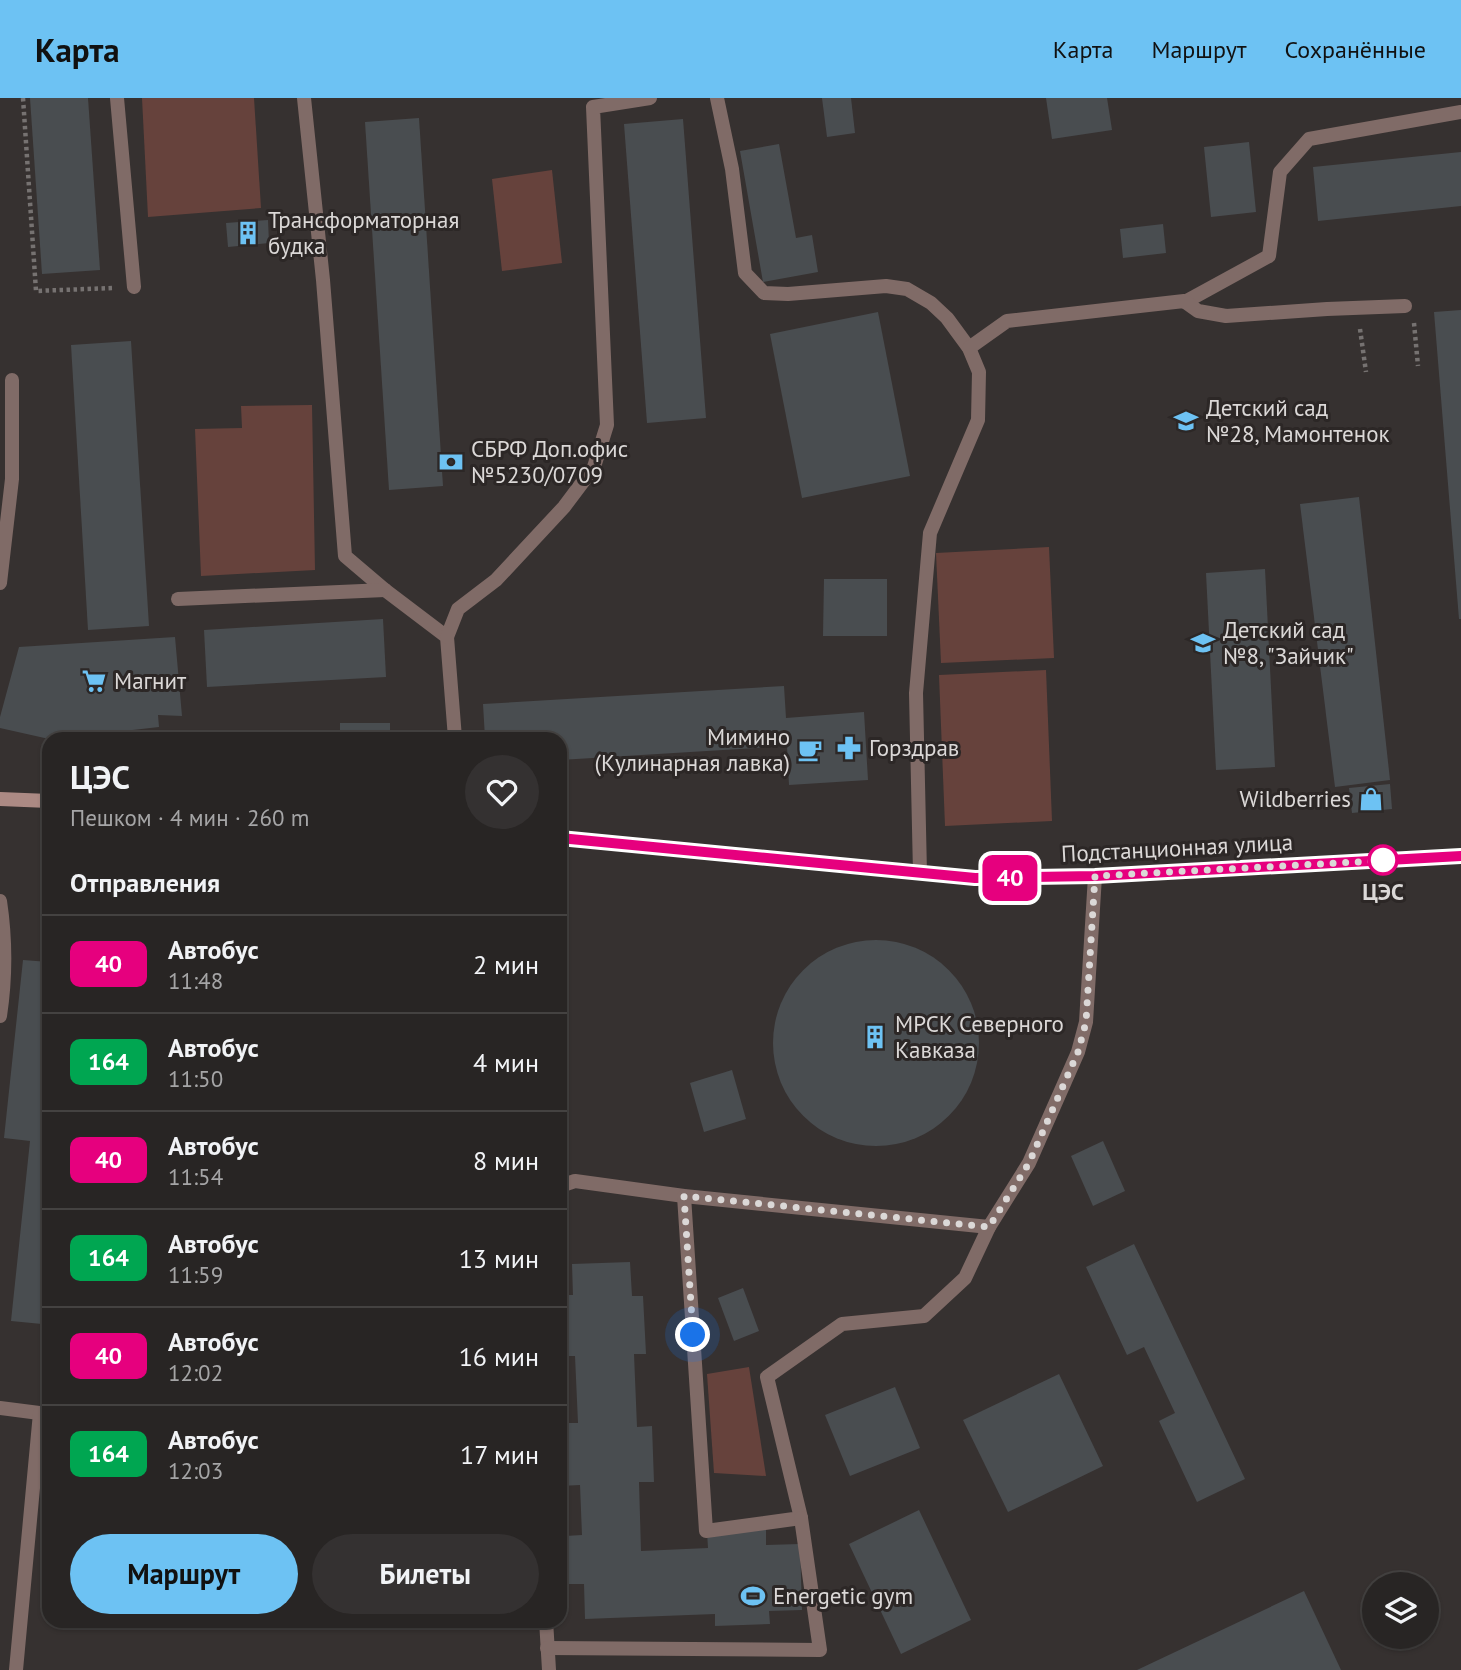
<!DOCTYPE html>
<html lang="ru">
<head>
<meta charset="utf-8">
<style>
	:root { --surface:#282524; --page:#343131; --text:#f1f3f6; --muted:#a5a5a6; --line:#444241; --accent:#6dc2f3 }
	body { margin:0; font-family:"PT Sans",sans-serif; background:var(--page); color:var(--text); height:100vh; display:flex; flex-direction:column; font-size:26px; white-space:nowrap }
	* { box-sizing:border-box; margin:0 }
	p { font-size:23px; color:var(--muted) }
	.icon { flex:none; width:38px; height:38px; fill:none; stroke:currentColor; stroke-width:2; stroke-linecap:round; stroke-linejoin:round }
	.map { position:relative; flex:1; overflow:hidden }
	.panel { position:absolute; left:42px; top:634px; width:525px; height:896px; display:flex; flex-direction:column; background:var(--surface); border-radius:21px; box-shadow:0 2px 5px #0004,0 0 0 2px var(--line) }
	.panel>* { flex:none }
	.badge { padding:0 14px; border-radius:10px; font-size:24px; line-height:46px }
	.fabs { position:absolute; left:1362px; top:1474px; display:grid; gap:14px }
	.fabs a { display:grid; place-items:center; width:77px; height:77px; border-radius:50%; background:var(--surface); box-shadow:0 2px 5px #0004,0 0 0 2px var(--line); font-size:35px }
	.you { position:absolute; width:35px; height:35px; margin:-18px; border:5px solid #fff; border-radius:50%; background:#1a73e8; box-shadow:0 0 0 10px #1a73e833 }
	.map>.badge { position:absolute; translate:-50% -50%; box-shadow:0 0 0 4px #fff }
	h2 { padding:0 28px; font-size:26px; line-height:63px }
	.round { display:grid; place-items:center; flex:none; width:74px; height:74px; border-radius:37px; background:var(--page) }
	.summary { display:flex; align-items:center; justify-content:space-between; height:119px; padding:0 28px }
	h1 { font-size:33px; font-weight:700; line-height:52px }
	.action { display:flex; gap:14px; margin-top:auto; padding:14px 28px }
	.action a { flex:1; height:80px; border-radius:42px; background:var(--accent); color:#111; font-size:28px; font-weight:700; line-height:80px; text-align:center }
	.action a+a { background:var(--page); color:var(--text) }
	ul { padding:0; list-style:none }
	li { display:flex; align-items:center; gap:21px; height:98px; padding:0 28px; border-top:2px solid var(--line) }
	li div { flex:1 }
	li b { display:block; font-size:26px }
	li em { font-style:normal }
	li .badge { min-width:77px; font-weight:700; text-align:center }
	header { display:flex; align-items:center; gap:42px; box-sizing:border-box; height:98px; padding:0 35px; background:var(--accent); color:#111 }
	header strong { font-size:33px }
	nav { display:flex; gap:38px; margin-inline-start:auto; font-size:24px }
	.map>svg:first-child { display:block }
</style>
</head>
<body>
<header>
<strong>Карта</strong>
<nav><a>Карта</a><a>Маршрут</a><a>Сохранённые</a></nav>
</header>
<div class="map">
<svg width="1461" height="1572" viewBox="0 0 1461 1572">
	<rect width="100%" height="100%" fill="#363130"/>
	<g fill="#66423c">
		<path d="M 142,0 L 254,0 L 261,110 L 148,119 Z"/>
		<path d="M 552,72 L 562,165 L 502,173 L 492,81 Z"/>
		<path d="M 312,307 L 315,472 L 201,478 L 195,331 L 242,330 L 241,308 Z"/>
		<path d="M 1049,449 L 1054,560 L 941,565 L 936,455 Z"/>
		<path d="M 1046,572 L 1052,723 L 945,728 L 939,577 Z"/>
		<path d="M 749,1269 L 766,1378 L 714,1375 L 707,1276 Z"/>
	</g>
	<g fill="#494d50">
		<path d="M 30,0 L 88,0 L 100,172 L 42,176 Z"/>
		<path d="M 822,0 L 851,0 L 855,35 L 827,39 Z"/>
		<path d="M 1046,0 L 1107,0 L 1112,32 L 1052,41 Z"/>
		<path d="M 419,20 L 443,388 L 389,392 L 365,24 Z"/>
		<path d="M 683,21 L 706,320 L 647,325 L 624,26 Z"/>
		<path d="M 1249,44 L 1256,114 L 1211,119 L 1204,49 Z"/>
		<path d="M 779,46 L 796,140 L 812,137 L 818,174 L 763,184 L 740,53 Z"/>
		<path d="M 1461,54 L 1461,108 L 1318,123 L 1313,69 Z"/>
		<path d="M 268,122 L 269,145 L 228,149 L 226,125 Z"/>
		<path d="M 1163,126 L 1166,155 L 1123,160 L 1120,131 Z"/>
		<path d="M 1461,212 L 1461,521 L 1459,521 L 1434,214 Z"/>
		<path d="M 878,214 L 910,378 L 802,400 L 770,236 Z"/>
		<path d="M 131,243 L 149,528 L 88,532 L 71,247 Z"/>
		<path d="M 1359,399 L 1390,682 L 1335,689 L 1300,406 Z"/>
		<path d="M 1265,471 L 1275,669 L 1216,672 L 1206,475 Z"/>
		<path d="M 824,481 L 887,481 L 887,538 L 823,538 Z"/>
		<path d="M 383,521 L 386,579 L 207,589 L 204,532 Z"/>
		<path d="M 175,539 L 182,618 L 158,617 L 159,629 L 62,640 L 49,641 L 0,630 L 0,619 L 19,549 Z"/>
		<path d="M 784,588 L 786,620 L 864,614 L 868,682 L 789,687 L 787,648 L 560,662 L 560,640 L 485,640 L 483,606 Z"/>
		<rect x="340" y="625" width="50" height="15"/>
		<path d="M 1390,686 L 1392,711 L 1352,715 L 1349,690 Z"/>
		<circle cx="876" cy="945" r="103"/>
		<path d="M 560,858 L 565,858 L 562,890 L 560,890 Z"/>
		<path d="M 23,862 L 49,864 L 49,1222 L 42,1221 L 42,1226 L 11,1223 L 30,1043 L 4,1040 Z"/>
		<path d="M 732,972 L 746,1021 L 704,1034 L 690,985 Z"/>
		<path d="M 1103,1043 L 1125,1093 L 1093,1108 L 1071,1058 Z"/>
		<path d="M 1134,1146 L 1245,1381 L 1197,1404 L 1159,1323 L 1175,1315 L 1144,1249 L 1127,1257 L 1086,1169 Z"/>
		<path d="M 630,1164 L 632,1198 L 643,1198 L 646,1256 L 634,1256 L 637,1329 L 652,1328 L 654,1384 L 639,1384 L 641,1453 L 708,1450 L 707,1434 L 766,1431 L 766,1447 L 800,1446 L 802,1512 L 769,1513 L 770,1526 L 715,1528 L 715,1516 L 585,1521 L 584,1486 L 567,1486 L 565,1438 L 582,1437 L 580,1387 L 560,1388 L 560,1325 L 578,1325 L 575,1258 L 560,1258 L 560,1197 L 573,1197 L 572,1166 Z"/>
		<path d="M 743,1190 L 759,1233 L 734,1243 L 718,1200 Z"/>
		<path d="M 1059,1276 L 1103,1368 L 1008,1414 L 963,1322 Z"/>
		<path d="M 895,1289 L 920,1350 L 850,1378 L 825,1317 Z"/>
		<path d="M 919,1412 L 971,1522 L 901,1556 L 849,1446 Z"/>
		<path d="M 1304,1493 L 1341,1572 L 1137,1572 Z"/>
	</g>
	<g fill="none" stroke-linecap="round" stroke-linejoin="round">
		<g stroke="#767271" stroke-width="4.5" stroke-dasharray="3.5 3.5" stroke-linecap="butt">
			<path d="M 23,0 L 36,193 L 112,190"/>
			<path d="M 1414,225 L 1418,268"/>
			<path d="M 1360,231 L 1366,274"/>
		</g>
		<g stroke="#806b67" stroke-width="14">
			<path d="M 117,0 L 134,189"/>
			<path d="M 304,0 L 323,182 L 345,458 L 385,492 L 447,539 L 455,640"/>
			<path d="M 717,0 L 732,71 L 745,175 L 764,195 L 788,196 L 886,188 L 907,191 L 931,205 L 947,220 L 969,250 L 979,274 L 978,322 L 930,435 L 916,595 L 920,775"/>
			<path d="M 1185,204 L 1269,158 L 1280,74 L 1309,41 L 1461,14"/>
			<path d="M 969,250 L 1007,223 L 1184,203 L 1198,213 L 1226,218 L 1327,211 L 1405,208"/>
			<path d="M 0,485 L 12,381 L 12,282"/>
			<path d="M 178,501 L 385,492"/>
			<path d="M 447,539 L 458,511 L 496,482 L 564,409 L 594,369 L 607,327 L 593,9 L 650,0"/>
			<path d="M 0,803 C 6,843 6,878 0,918"/>
			<path d="M 560,1088 L 575,1083 L 684,1098 L 989,1129 L 1029,1065 L 1078,954 L 1086,924 L 1095,778"/>
			<path d="M 684,1098 L 706,1433 L 801,1420 L 767,1279 L 842,1226 L 924,1218 L 965,1180 L 989,1129"/>
			<path d="M 0,1310 L 47,1316"/>
			<path d="M 546,1522 L 549,1572"/>
			<path d="M 547,1550 L 820,1552 L 801,1420"/>
			<path d="M 16,1572 L 40,1315"/>
		</g>
		<g stroke="#ac8a84" stroke-width="14">
			<path d="M 0,701 L 49,703"/>
			<path d="M 560,740 L 975,780 L 1095,778 L 1461,758"/>
		</g>
	</g>
	<g fill="none" stroke-linecap="round" stroke-linejoin="round">
		<g stroke="#fff" stroke-width="16">
			<path id="line" d="M 560,740 L 975,780 L 1095,778 L 1461,758"/>
		</g>
		<use href="#line" stroke="#e6007e" stroke-width="10"/>
		<path stroke="#dbd8d7" stroke-width="7" stroke-dasharray="0 12.6" d="M 693,1237 L 684,1098 L 989,1129 L 1029,1065 L 1078,954 L 1086,924 L 1095,778 L 1394,762 L 1383,762"/>
	</g>
	<defs>
		<g id="building-bare" transform="scale(1.89)"><path d="M-4-6H4V6H1V3H-1V6H-4ZM-2.5-4.3h1.7v1.8h-1.7ZM.8-4.3h1.7v1.8H.8ZM-2.5-1h1.7V.8h-1.7ZM.8-1h1.7V.8H.8Z" fill="#6dc2f3" stroke="#2c2726" stroke-width="2.5" paint-order="stroke"/></g>
		<g id="school-bare" transform="scale(1.89)"><path d="M0-5L7-2L0 1L-7-2ZM-4 1L0 2.5L4 1V4Q0 6-4 4Z" fill="#6dc2f3" stroke="#2c2726" stroke-width="2.5" paint-order="stroke"/></g>
		<g id="bank-bare" transform="scale(1.89)"><path d="M-6-4H6V4H-6ZM0-2.3a2.3 2.3 0 1 0 0 4.6a2.3 2.3 0 1 0 0-4.6Z" fill="#6dc2f3" stroke="#2c2726" stroke-width="2.5" paint-order="stroke"/></g>
		<g id="supermarket-bare" transform="scale(1.89)"><path d="M-6-5.5h2.5l.6 2H6L4.5 2H-2.5L-4.4-4H-6ZM-1.5 3.2a1.3 1.3 0 1 0 .1 0ZM3 3.2a1.3 1.3 0 1 0 .1 0Z" fill="#6dc2f3" stroke="#2c2726" stroke-width="2.5" paint-order="stroke"/></g>
		<g id="pharmacy-bare" transform="scale(1.89)"><path d="M-2-6h4v4h4v4h-4v4h-4v-4h-4v-4h4Z" fill="#6dc2f3" stroke="#2c2726" stroke-width="2.5" paint-order="stroke"/></g>
		<g id="cafe-bare" transform="scale(1.89)"><path d="M-5.5-4.5H6V0H3Q3 3.5 0 3.5H-2.5Q-5.5 3.5-5.5 0ZM3-3.2v2h1.7v-2ZM-6 4.5H4V6H-6Z" fill="#6dc2f3" stroke="#2c2726" stroke-width="2.5" paint-order="stroke"/></g>
		<g id="shop-bare" transform="scale(1.89)"><path d="M-5-2.5h2.3a2.7 3.5 0 0 1 5.4 0H5L5.5 6h-11ZM-1.5-2.5h3a1.5 2.3 0 0 0-3 0Z" fill="#6dc2f3" stroke="#2c2726" stroke-width="2.5" paint-order="stroke"/></g>
		<g id="stadium-bare" transform="scale(1.89)"><path d="M0-5a6.5 5 0 1 0 0 10a6.5 5 0 1 0 0-10ZM-3.5-1.8h7v3.6h-7Z" fill="#6dc2f3" stroke="#2c2726" stroke-width="2.5" paint-order="stroke"/></g>
	</defs>
	<g fill-rule="evenodd">
		<use href="#building-bare" x="248" y="135"/>
		<use href="#school-bare" x="1186" y="323"/>
		<use href="#bank-bare" x="451" y="364"/>
		<use href="#school-bare" x="1203" y="545"/>
		<use href="#supermarket-bare" x="94" y="583"/>
		<use href="#pharmacy-bare" x="849" y="650"/>
		<use href="#cafe-bare" x="810" y="652"/>
		<use href="#shop-bare" x="1371" y="701"/>
		<use href="#building-bare" x="875" y="939"/>
		<use href="#stadium-bare" x="753" y="1498"/>
	</g>
	<circle fill="#fff" stroke="#e6007e" stroke-width="3.5" cx="1383" cy="762" r="14"/>
	<g text-anchor="middle" stroke-width="6" stroke-linejoin="round" paint-order="stroke">
		<g font-size="23" fill="#dbd8d7" stroke="#2c2726" text-anchor="start">
			<text x="268" y="130">Трансформаторная<tspan x="268" dy="26">будка</tspan></text>
			<text x="1206" y="318">Детский сад<tspan x="1206" dy="26">№28, Мамонтенок</tspan></text>
			<text x="471" y="359">СБРФ Доп.офис<tspan x="471" dy="26">№5230/0709</tspan></text>
			<text x="1223" y="540">Детский сад<tspan x="1223" dy="26">№8, "Зайчик"</tspan></text>
			<text x="114" y="591">Магнит</text>
			<text x="790" y="647" text-anchor="end">Мимино<tspan x="790" dy="26">(Кулинарная лавка)</tspan></text>
			<text x="869" y="658">Горздрав</text>
			<text x="1351" y="709" text-anchor="end">Wildberries</text>
			<text x="895" y="934">МРСК Северного<tspan x="895" dy="26">Кавказа</tspan></text>
			<text x="773" y="1506">Energetic gym</text>
		</g>
		<g font-size="23" fill="#dbd8d7" stroke="#2c2726">
			<text transform="translate(1177 750) rotate(-3)" y="8">Подстанционная улица</text>
		</g>
		<g font-size="23" font-weight="bold" fill="#dbd8d7" stroke="#2c2726">
			<text x="1383" y="802">ЦЭС</text>
		</g>
	</g>
</svg>
<div class="fabs">
<a><svg class="icon" aria-label="layers" viewBox="0 0 24 24"><path d="M12 4l9 5-9 5-9-5zM3 14l9 5 9-5"/></svg></a>
</div>
<div class="you" style="left:693px;top:1237px"></div>
<b class="badge" style="left:1010px;top:780px;background:#e6007e;color:#fff">40</b>
<section class="panel">
<div class="summary"><div><h1>ЦЭС</h1><p>Пешком · 4 мин · 260 m</p></div><a class="round"><svg class="icon" aria-label="heart" viewBox="0 0 24 24"><path d="M12 20l-8-8c-3-5 5-10 8-4 3-6 11-1 8 4z"/></svg></a></div>
<h2>Отправления</h2>
<ul>
<li><span class="badge" style="background:#e6007e;color:#fff">40</span><div><b>Автобус</b><p>11:48</p></div><em>2 мин</em></li>
<li><span class="badge" style="background:#00a651;color:#fff">164</span><div><b>Автобус</b><p>11:50</p></div><em>4 мин</em></li>
<li><span class="badge" style="background:#e6007e;color:#fff">40</span><div><b>Автобус</b><p>11:54</p></div><em>8 мин</em></li>
<li><span class="badge" style="background:#00a651;color:#fff">164</span><div><b>Автобус</b><p>11:59</p></div><em>13 мин</em></li>
<li><span class="badge" style="background:#e6007e;color:#fff">40</span><div><b>Автобус</b><p>12:02</p></div><em>16 мин</em></li>
<li><span class="badge" style="background:#00a651;color:#fff">164</span><div><b>Автобус</b><p>12:03</p></div><em>17 мин</em></li>
</ul>
<div class="action"><a>Маршрут</a><a>Билеты</a></div>
</section>
</div>
</body>
</html>
